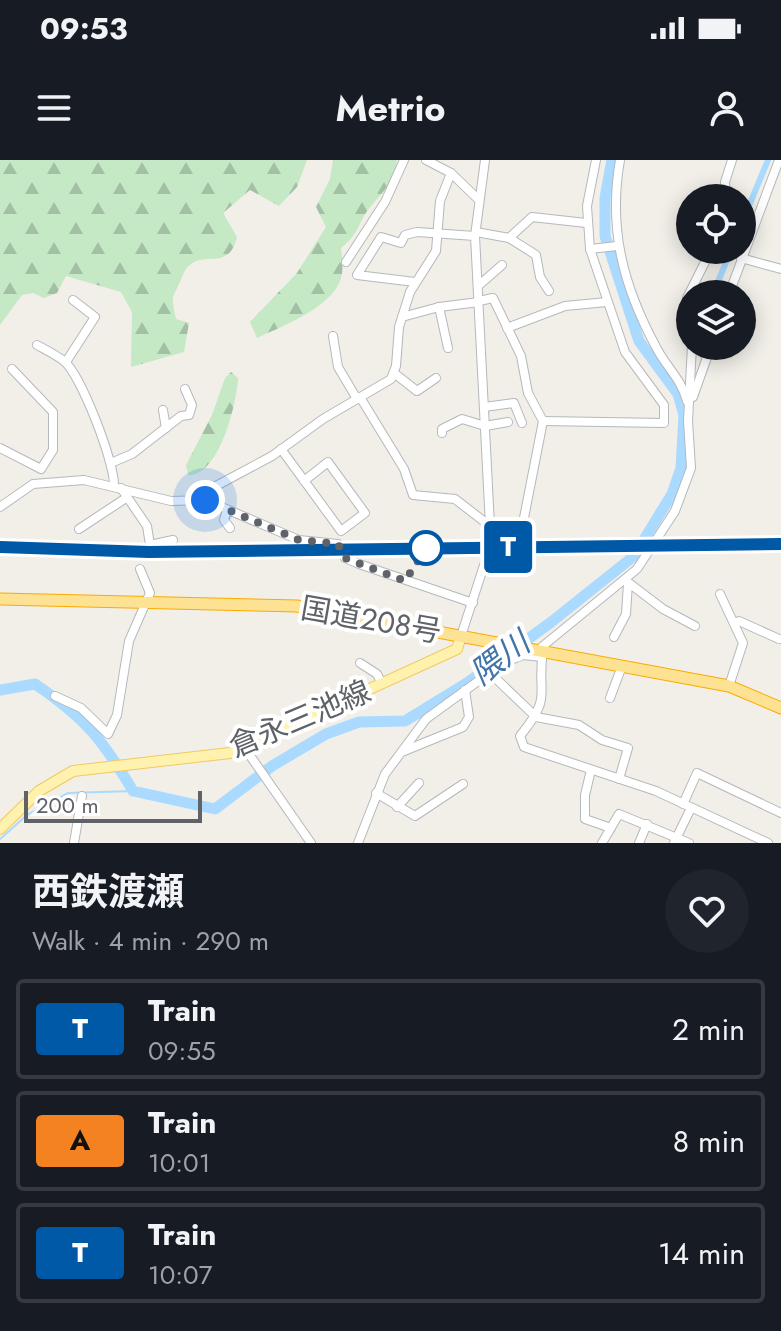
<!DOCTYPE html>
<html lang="en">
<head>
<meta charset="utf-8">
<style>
	:root { --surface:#171b24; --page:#20242c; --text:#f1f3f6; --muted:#9ea1a6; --line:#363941 }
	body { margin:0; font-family:Jost,"Noto Sans JP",sans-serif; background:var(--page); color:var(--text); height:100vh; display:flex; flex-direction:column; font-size:30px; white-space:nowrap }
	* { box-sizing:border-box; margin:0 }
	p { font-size:26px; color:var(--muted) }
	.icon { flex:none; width:44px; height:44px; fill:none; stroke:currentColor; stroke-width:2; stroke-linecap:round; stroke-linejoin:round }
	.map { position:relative; height:683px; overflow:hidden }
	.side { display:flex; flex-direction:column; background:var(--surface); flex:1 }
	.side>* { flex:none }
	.badge { padding:0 16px; border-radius:6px; font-size:28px; line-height:52px }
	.tools { position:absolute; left:676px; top:24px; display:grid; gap:16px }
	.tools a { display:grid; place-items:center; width:80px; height:80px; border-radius:50%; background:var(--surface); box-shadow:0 4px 20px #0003; font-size:40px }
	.scale { position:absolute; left:24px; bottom:20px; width:178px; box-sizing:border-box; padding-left:8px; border:4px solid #5f6368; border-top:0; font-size:22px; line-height:28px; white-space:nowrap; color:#5f6368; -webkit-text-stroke:6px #fff; paint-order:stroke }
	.you { position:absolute; width:40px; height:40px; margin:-20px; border:6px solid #fff; border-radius:50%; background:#1a73e8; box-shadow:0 0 0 12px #1a73e833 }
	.map>.badge { position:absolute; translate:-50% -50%; box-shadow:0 0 0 4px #fff }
	.round { display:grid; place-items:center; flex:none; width:84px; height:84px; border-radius:42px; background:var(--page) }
	.summary { display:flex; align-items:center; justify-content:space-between; height:136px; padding:0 32px }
	h1 { font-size:38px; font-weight:700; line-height:60px }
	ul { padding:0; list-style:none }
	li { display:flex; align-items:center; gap:24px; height:100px; margin:0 16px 12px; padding:0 16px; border:4px solid var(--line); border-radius:8px }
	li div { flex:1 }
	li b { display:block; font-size:30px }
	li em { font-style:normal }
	li .badge { min-width:88px; font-weight:700; text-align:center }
	.status { display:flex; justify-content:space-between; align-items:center; height:56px; padding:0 40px; background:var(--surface); direction:ltr }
	.status svg { height:22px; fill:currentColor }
	header { display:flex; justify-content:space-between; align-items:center; height:104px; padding:0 32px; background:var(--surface); font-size:36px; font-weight:700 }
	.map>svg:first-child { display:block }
</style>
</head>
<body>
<div class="status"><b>09:53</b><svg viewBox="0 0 49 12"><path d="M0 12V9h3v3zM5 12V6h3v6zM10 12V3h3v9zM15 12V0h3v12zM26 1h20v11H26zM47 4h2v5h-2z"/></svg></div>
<header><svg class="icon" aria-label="menu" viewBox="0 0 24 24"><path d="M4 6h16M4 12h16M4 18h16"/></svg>Metrio<svg class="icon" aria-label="person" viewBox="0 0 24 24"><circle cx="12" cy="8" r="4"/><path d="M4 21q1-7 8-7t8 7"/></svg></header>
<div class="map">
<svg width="781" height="683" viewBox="0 0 781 683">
	<defs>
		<pattern id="forest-firs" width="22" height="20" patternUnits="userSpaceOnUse" patternTransform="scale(2)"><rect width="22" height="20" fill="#c5e8c5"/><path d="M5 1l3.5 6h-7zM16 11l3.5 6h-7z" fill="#a3c0a4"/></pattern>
	</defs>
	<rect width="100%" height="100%" fill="#f1efe8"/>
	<g fill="url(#forest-firs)">
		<path d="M 0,0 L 307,0 L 297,27 L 279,46 L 250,30 L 223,53 L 237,77 C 228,117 195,82 182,117 C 173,140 170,132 176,159 L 189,163 L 184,192 L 131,207 L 132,152 L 121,132 L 66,116 L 57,133 L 44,138 L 33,133 L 22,135 L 0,165 Z"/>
		<path d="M 333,0 L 397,0 C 394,21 385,30 372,45 C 357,62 362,71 341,88 C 342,96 343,106 342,114 C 337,146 282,166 257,178 L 250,162 L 297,113 L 326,67 L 316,47 L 330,19 Z"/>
		<path d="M 231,212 L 238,218 C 237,243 219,317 188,315 L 186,305 L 212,255 L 225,218 Z"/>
	</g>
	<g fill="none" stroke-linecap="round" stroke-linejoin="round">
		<path stroke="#aadaff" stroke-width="2" d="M 0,679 L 27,655 L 68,633 L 133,631"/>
		<g stroke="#aadaff" stroke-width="6">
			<path d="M 742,63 L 768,0"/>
			<path d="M 713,134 L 731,90"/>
		</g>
		<path stroke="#aadaff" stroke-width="11" d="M 0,530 L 35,524 C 85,558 103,580 133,631 L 215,649 L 272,606 L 326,574 L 359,562 L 405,561 L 467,523 L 550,463 L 634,396 L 672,334 L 681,308 L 684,255 L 678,234 L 639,181 L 605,76 L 605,38 L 612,0"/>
		<g stroke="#b5b8bc" stroke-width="10">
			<g id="minor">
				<path d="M 426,0 L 451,13 L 479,40"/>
				<path d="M 620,0 C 608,68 623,126 656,187 C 666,207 681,218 687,241"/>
				<path d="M 726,38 L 725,22 L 732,0"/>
				<path d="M 476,72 L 509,78 L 532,57 L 586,63"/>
				<path d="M 509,78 L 536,95 L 540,117 L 549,131"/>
				<path d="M 590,89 L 617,86"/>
				<path d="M 741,98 L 781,109"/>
				<path d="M 346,102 L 385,42 L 404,0"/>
				<path d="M 415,122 L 357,115 L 381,77 L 401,83 L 405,75 L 417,72 L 475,76"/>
				<path d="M 478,126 L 502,105"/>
				<path d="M 729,134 L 779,0"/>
				<path d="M 479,141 L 493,138 L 521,196 L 528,233 L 543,261 L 521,373 L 489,374"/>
				<path d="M 439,147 L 448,188"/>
				<path d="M 402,157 L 439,147 L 479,142"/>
				<path d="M 507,168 L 565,146 L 607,142"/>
				<path d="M 333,176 L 338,207 L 357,239"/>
				<path d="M 690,178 L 687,138 L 711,90"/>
				<path d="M 37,185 C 46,190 56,195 64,201 C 81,215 115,303 114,326"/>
				<path d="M 66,202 L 95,157 L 73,140"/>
				<path d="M 394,213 L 417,231 L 436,218"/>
				<path d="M 360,237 L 404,309 L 413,335 L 455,339 L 490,366"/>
				<path d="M 693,237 L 711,186"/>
				<path d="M 484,247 L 514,243 L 522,263"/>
				<path d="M 163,250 L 166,268"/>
				<path d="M 543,261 L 664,263 L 664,245 L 625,192 L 590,89 L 587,46 L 596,0"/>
				<path d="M 442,273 L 442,269 L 462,259 L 485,266 L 508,262"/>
				<path d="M 0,288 L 41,309 L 53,290 L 53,252 L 12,209"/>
				<path d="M 281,289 L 341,371 L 365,353 L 328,302 L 304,321"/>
				<path d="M 111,303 L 132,294 L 181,256 L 189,255 L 192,245 L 185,229"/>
				<path d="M 121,328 L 147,366 L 150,385 L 173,380"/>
				<path d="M 205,340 L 216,326 L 272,296 L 323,259 L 391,219 L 396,206 L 399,167 L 410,132 L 436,91 L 440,41 L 451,13"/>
				<path d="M 0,347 L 33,324 L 84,320 L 171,341 L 205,340 L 299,380 L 338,384 L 345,398 L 359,404 L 473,443"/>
				<path d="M 227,350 L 224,360 L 230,368"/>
				<path d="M 79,369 L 126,338"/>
				<path d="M 625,420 L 663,449 L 695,466"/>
				<path d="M 720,434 L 743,483 L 729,526"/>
				<path d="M 735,463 L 739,461 L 779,479"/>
				<path d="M 461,476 L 487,396 L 490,366 L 475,76 L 485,0"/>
				<path d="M 614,477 L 626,454 L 628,423"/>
				<path d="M 538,490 L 637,409 L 675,351 L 691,308 L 688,261 L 692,186"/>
				<path d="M 543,491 C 536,536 554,534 520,576 L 524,587 L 656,631 L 768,683"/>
				<path d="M 360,503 L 377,514 L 382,524"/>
				<path d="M 490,513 L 536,557 L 579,565 L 602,580 L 628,588 L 619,619"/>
				<path d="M 55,536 L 81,548 L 108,574 L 117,555 L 129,481 L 150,433 L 140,409"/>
				<path d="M 610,538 L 622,506"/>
				<path d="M 244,587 L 311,683"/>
				<path d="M 404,591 L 463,567 L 469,557 L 465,530"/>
				<path d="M 591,610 L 585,635 L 585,659 L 611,668"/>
				<path d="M 376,633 L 415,656 L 463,624"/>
				<path d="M 683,644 L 697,613 L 781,653"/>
				<path d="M 397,647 L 419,623"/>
				<path d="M 74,683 L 82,636"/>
				<path d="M 358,683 L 385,614 L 426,559 L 503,503 L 523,495 L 542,497"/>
				<path d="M 602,683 L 619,654 L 689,683"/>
				<path d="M 639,683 L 647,664"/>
				<path d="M 674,683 L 691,648"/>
			</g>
		</g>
		<g stroke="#f2c960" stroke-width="12">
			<path id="major" d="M 0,669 L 39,631 L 73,611 L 230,593 L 457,489 L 461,476"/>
		</g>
		<g stroke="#f9ab00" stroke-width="13">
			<path id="highway" d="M 0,439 L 297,446 L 729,526 L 781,548"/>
		</g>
		<use href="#minor" stroke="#fff" stroke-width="8"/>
		<use href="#major" stroke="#fff2af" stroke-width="10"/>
		<use href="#highway" stroke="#fde293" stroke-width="11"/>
		<g stroke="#b6b7b8" stroke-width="5">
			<path id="rail" d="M 0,387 L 149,392 L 781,384"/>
		</g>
		<use href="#rail" stroke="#fff" stroke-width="2" stroke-dasharray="6" stroke-linecap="butt"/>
	</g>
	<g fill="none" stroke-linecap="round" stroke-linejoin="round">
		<g stroke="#fff" stroke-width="18">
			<path id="line" d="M 0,387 L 149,392 L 781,384"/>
		</g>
		<use href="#line" stroke="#0059a6" stroke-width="12"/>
		<path stroke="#5f6368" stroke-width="8" stroke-dasharray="0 14.4" d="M 205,340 L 299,380 L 338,384 L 345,398 L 405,421 L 426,388"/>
	</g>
	<circle fill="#fff" stroke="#0059a6" stroke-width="4" cx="426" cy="388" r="16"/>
	<g text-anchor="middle" stroke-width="8" stroke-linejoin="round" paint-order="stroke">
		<g font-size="30" fill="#5f6368" stroke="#fff">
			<text transform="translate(371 460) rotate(10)" y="10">国道208号</text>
			<text transform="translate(300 559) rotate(-23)" y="10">倉永三池線</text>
		</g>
		<g font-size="32" font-style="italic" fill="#4174aa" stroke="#fff">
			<text transform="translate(500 498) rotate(-37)" y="11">隈川</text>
		</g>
	</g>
</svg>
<div class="tools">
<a><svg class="icon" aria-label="locate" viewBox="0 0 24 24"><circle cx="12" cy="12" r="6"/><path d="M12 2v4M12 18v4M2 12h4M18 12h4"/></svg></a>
<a><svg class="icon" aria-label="layers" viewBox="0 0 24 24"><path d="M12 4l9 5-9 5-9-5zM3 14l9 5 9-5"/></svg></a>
</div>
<div class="scale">200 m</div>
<div class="you" style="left:205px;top:340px"></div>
<b class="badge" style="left:508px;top:387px;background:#0059a6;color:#fff">T</b>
</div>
<section class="side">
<div class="summary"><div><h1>西鉄渡瀬</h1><p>Walk · 4 min · 290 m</p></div><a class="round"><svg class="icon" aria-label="heart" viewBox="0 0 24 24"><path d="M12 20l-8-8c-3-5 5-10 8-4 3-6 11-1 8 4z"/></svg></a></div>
<ul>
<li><span class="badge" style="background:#0059a6;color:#fff">T</span><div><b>Train</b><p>09:55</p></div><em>2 min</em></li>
<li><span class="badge" style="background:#f58220;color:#111">A</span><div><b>Train</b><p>10:01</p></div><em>8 min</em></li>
<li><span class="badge" style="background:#0059a6;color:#fff">T</span><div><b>Train</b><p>10:07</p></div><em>14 min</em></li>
</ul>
</section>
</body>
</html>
